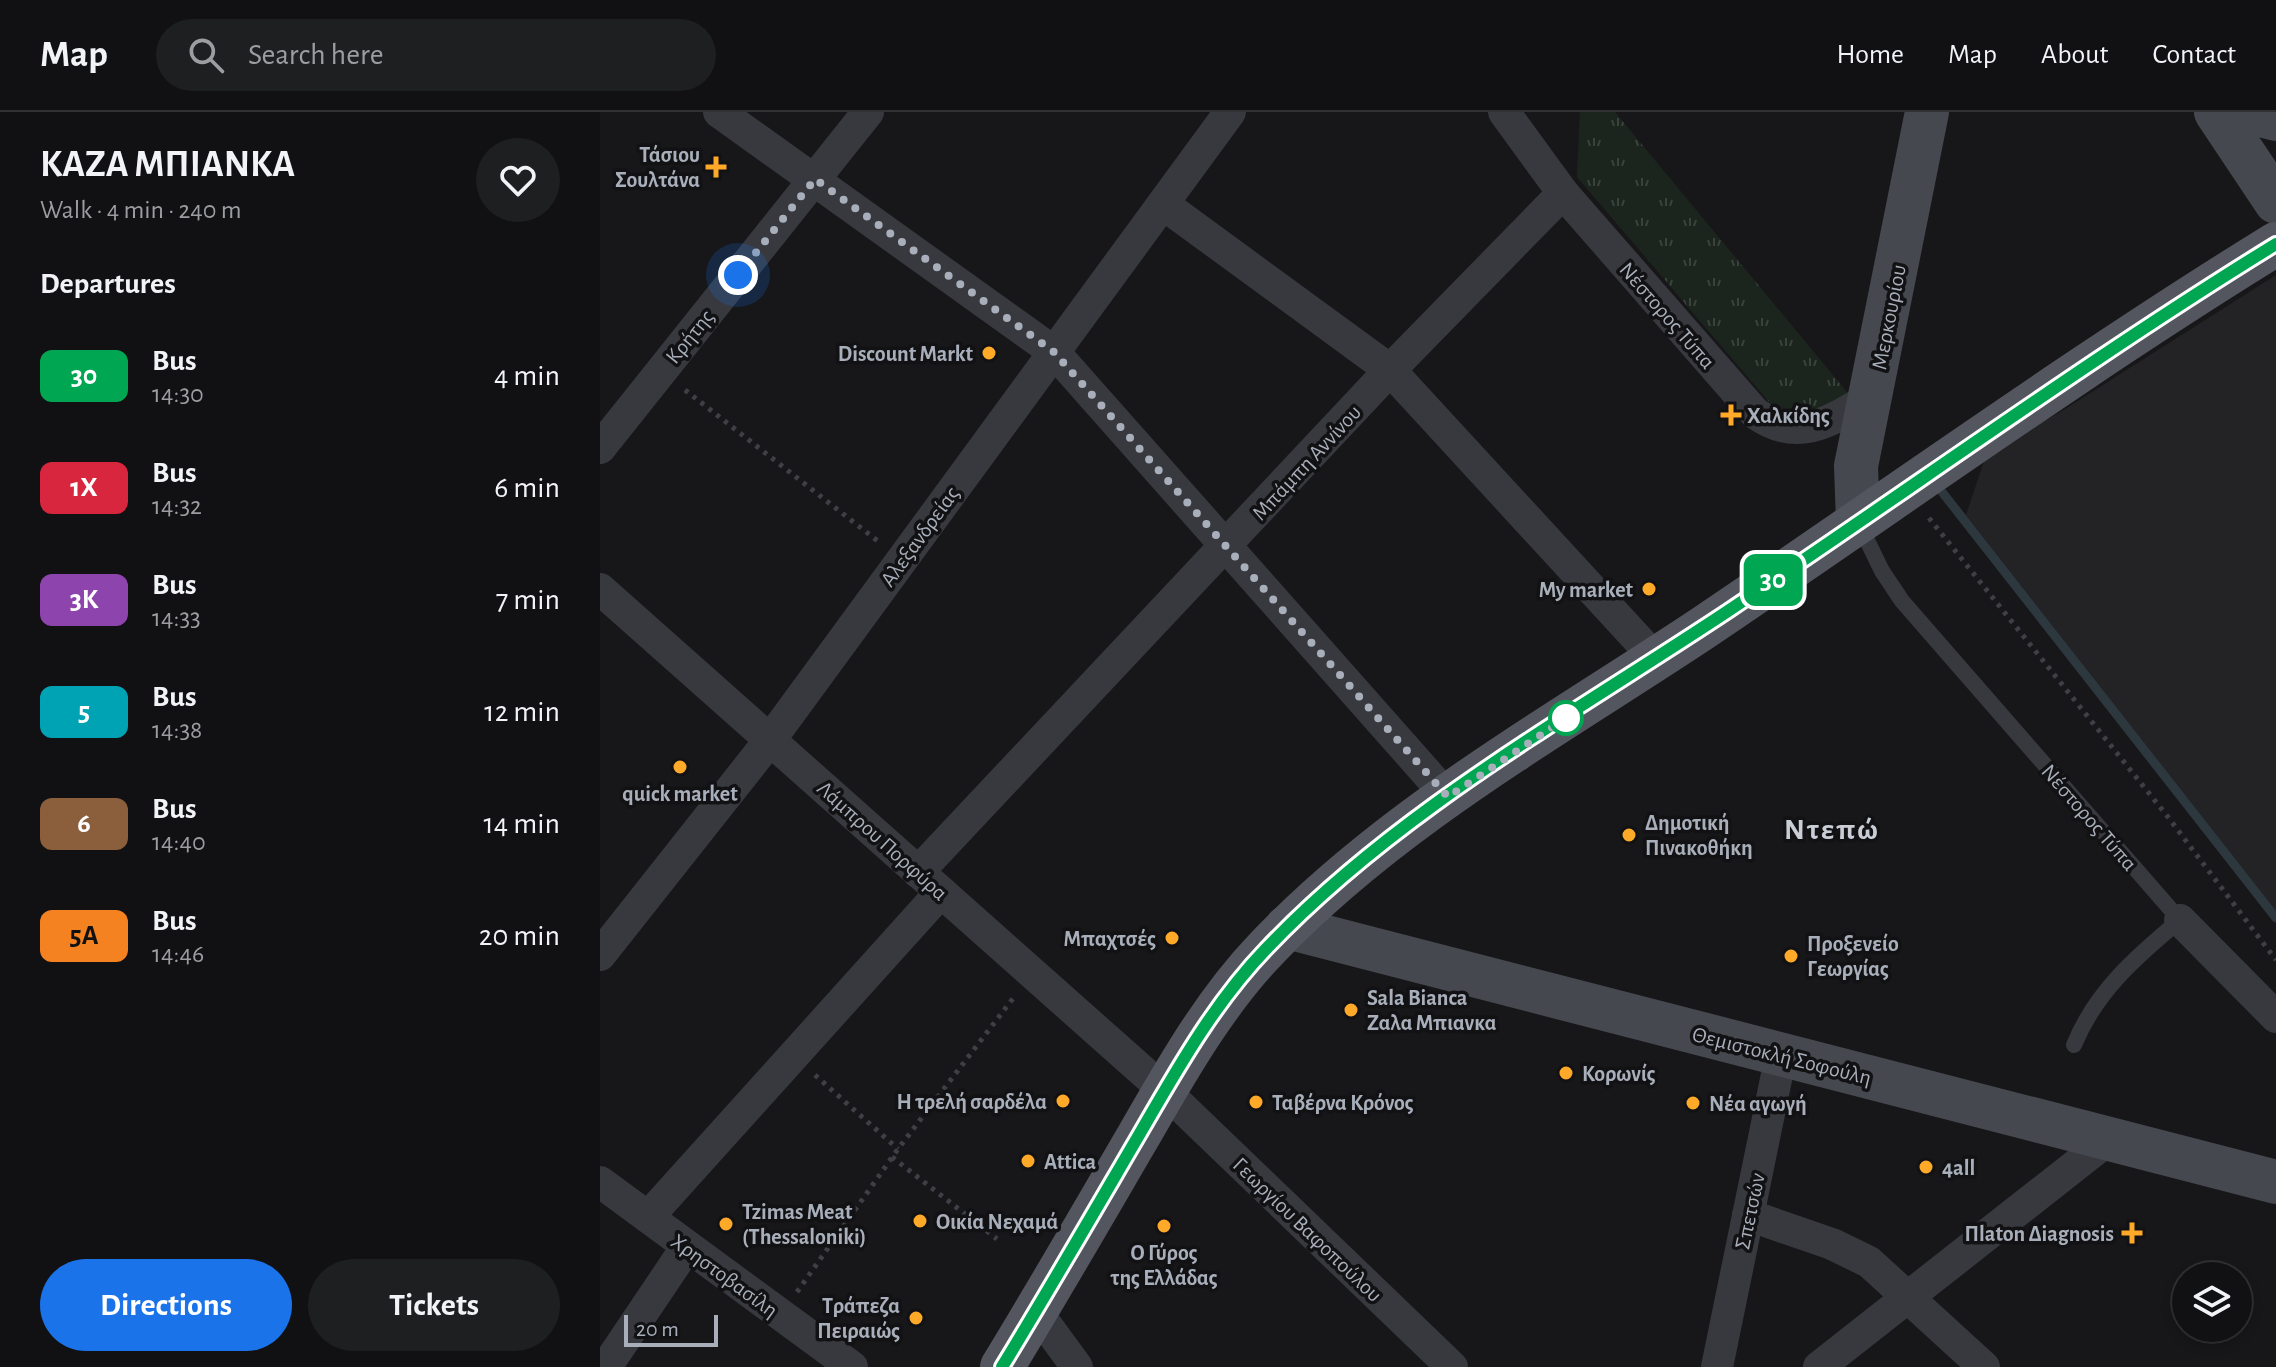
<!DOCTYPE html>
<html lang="en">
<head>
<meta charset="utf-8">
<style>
	:root { --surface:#111113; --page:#1e1f21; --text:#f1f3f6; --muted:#9c9da0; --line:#303133; --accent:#1a73e8 }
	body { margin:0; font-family:"Alegreya Sans",sans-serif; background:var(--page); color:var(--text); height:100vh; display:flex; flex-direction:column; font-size:30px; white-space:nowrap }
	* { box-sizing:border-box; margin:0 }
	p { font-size:26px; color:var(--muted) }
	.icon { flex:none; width:44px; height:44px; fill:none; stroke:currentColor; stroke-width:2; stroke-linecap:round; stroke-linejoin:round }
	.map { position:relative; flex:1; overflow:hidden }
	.panel { display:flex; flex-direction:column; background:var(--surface); width:600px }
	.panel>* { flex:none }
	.badge { padding:0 16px; border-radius:12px; font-size:28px; line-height:52px }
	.tools { position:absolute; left:1572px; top:1150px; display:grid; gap:16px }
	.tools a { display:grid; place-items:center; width:80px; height:80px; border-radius:50%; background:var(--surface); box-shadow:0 4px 12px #0003,0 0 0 2px var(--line); font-size:40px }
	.scale { position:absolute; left:24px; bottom:20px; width:94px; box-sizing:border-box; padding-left:8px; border:4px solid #a8afba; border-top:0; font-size:22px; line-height:28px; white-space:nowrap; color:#a8afba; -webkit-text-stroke:6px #121214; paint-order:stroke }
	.you { position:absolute; width:40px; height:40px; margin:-20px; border:6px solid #fff; border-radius:50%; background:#1a73e8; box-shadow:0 0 0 12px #1a73e833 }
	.map>.badge { position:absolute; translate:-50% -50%; box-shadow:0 0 0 4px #fff }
	h2 { padding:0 40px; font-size:30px; line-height:72px }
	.round { display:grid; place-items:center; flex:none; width:84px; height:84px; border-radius:42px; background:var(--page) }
	.summary { display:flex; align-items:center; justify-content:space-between; height:136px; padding:0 40px }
	h1 { font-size:38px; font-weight:600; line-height:60px }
	.primary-button { display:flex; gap:16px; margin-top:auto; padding:16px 40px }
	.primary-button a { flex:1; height:92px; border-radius:48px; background:var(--accent); color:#fff; font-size:32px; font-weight:600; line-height:92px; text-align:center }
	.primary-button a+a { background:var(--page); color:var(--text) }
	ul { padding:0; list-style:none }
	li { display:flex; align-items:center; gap:24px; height:112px; padding:0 40px }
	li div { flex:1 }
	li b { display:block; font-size:30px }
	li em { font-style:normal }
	li .badge { min-width:88px; font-weight:700; text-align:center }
	header { display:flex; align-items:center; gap:48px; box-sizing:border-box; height:112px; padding:0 40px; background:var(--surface); border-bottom:2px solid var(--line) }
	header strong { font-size:38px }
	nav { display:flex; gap:44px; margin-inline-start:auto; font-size:28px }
	.search { width:560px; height:72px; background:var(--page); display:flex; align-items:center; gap:20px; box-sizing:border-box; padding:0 28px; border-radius:44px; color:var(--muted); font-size:30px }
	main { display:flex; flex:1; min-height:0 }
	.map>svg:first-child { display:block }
</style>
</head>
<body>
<header>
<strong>Map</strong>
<div class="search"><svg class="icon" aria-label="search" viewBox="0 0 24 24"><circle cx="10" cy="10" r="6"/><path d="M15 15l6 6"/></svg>Search here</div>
<nav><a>Home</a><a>Map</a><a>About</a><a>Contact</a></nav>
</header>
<main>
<section class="panel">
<div class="summary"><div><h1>ΚΑΖΑ ΜΠΙΑΝΚΑ</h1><p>Walk · 4 min · 240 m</p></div><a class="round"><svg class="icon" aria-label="heart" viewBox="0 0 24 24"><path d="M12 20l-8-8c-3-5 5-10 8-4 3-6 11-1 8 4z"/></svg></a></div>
<h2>Departures</h2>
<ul>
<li><span class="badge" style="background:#00a651;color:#fff">30</span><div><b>Bus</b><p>14:30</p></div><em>4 min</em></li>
<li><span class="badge" style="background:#d7263d;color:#fff">1Χ</span><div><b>Bus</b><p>14:32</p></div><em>6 min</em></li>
<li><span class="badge" style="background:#8e44ad;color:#fff">3Κ</span><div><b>Bus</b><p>14:33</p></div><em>7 min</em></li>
<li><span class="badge" style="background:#00a3b4;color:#fff">5</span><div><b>Bus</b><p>14:38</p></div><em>12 min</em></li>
<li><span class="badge" style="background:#8b5e3c;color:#fff">6</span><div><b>Bus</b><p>14:40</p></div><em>14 min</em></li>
<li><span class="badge" style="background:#f58220;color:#111">5Α</span><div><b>Bus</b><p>14:46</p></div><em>20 min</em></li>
</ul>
<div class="primary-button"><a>Directions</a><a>Tickets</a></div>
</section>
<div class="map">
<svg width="1676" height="1255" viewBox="0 0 1676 1255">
	<defs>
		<pattern id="grass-tufts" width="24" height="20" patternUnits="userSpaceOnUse" patternTransform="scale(2)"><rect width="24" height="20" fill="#1c251d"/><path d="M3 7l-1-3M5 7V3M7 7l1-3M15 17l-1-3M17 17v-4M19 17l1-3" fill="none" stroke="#3a423c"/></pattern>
	</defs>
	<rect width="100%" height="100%" fill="#171719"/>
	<path fill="#232326" d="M 1676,163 L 1676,799 L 1366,403 L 1387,340 L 1462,299 Z"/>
	<path fill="url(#grass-tufts)" d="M 980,0 L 1015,0 L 1251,285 L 1218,303 L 1182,305 L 977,65 Z"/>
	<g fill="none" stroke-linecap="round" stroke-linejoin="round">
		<path stroke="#2c373e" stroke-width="9" d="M 1335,371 L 1676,806"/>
		<g stroke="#3e4046" stroke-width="5" stroke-dasharray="4 6" stroke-linecap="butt">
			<path d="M 85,278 L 279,430"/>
			<path d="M 1329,406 L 1568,705 L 1676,848"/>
			<path d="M 215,963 L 298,1037"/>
			<path d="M 292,1045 L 397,1127"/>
			<path d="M 197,1180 L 298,1037 L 414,885"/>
		</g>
		<path stroke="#38393f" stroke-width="16" d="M 1259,412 L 1282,459 L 1302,489 L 1580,808 C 1537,844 1496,879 1474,933"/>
		<g stroke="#38393f" stroke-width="32">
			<path d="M 119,0 L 454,240 L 848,685"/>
			<path d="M 904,0 L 963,81 L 1155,301 C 1199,333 1232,308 1273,284"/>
			<path d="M 563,92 L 790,258 L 1056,547"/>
			<path d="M 0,336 L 268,0"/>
			<path d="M 0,477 L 565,979 L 852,1255"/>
			<path d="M 318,760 L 790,258 L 963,81"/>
			<path d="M 1580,808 L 1676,905"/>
			<path d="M 0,843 L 170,628 L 630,0"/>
			<path d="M 0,1070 L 252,1255"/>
			<path d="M 1148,1103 L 1232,1132 L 1269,1150 L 1384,1255"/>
			<path d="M 48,1105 L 341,780"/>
			<path d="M 436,1199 L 477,1255"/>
			<path d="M 6,1255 L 86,1136"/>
			<path d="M 1117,1255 L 1181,943"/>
			<path d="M 1219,1255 L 1509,1027"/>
		</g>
		<g stroke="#45484f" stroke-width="44">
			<path d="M 1616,0 L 1676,90"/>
			<path d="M 1648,0 L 1676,7"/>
			<path d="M 1258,410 L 1256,354 L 1327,0"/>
			<path d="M 687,815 L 1676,1070"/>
		</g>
		<path stroke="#53565e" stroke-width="44" d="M 402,1255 C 449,1178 494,1100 539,1023 C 576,959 614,891 666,837 C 791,705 956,614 1106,514 C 1296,386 1481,252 1676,132"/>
	</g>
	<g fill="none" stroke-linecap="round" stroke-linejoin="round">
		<g stroke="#fff" stroke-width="18">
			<path id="line" d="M 402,1255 C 449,1178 494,1100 539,1023 C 576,959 614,891 666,837 C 797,699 970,604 1128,499 C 1311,377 1489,247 1676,132"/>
		</g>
		<use href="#line" stroke="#00a651" stroke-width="12"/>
		<path stroke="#a8afba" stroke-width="8" stroke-dasharray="0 14.4" d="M 138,163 L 215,67 L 454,240 L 848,685 L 966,606"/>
	</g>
	<g fill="#ffa929" stroke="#121214" stroke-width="3">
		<path d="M112 43h8v8h8v8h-8v8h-8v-8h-8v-8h8z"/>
		<circle cx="389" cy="241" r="8"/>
		<path d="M1127 291h8v8h8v8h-8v8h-8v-8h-8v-8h8z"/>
		<circle cx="1049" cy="477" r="8"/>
		<circle cx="80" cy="655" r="8"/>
		<circle cx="1029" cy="723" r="8"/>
		<circle cx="572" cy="826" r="8"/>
		<circle cx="1191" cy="844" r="8"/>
		<circle cx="751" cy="898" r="8"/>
		<circle cx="966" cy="961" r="8"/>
		<circle cx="463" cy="989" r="8"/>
		<circle cx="656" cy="990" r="8"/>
		<circle cx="1093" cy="991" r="8"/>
		<circle cx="428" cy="1049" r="8"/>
		<circle cx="1326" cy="1055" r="8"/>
		<circle cx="320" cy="1109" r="8"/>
		<circle cx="126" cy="1112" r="8"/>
		<circle cx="564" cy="1114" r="8"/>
		<path d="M1528 1109h8v8h8v8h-8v8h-8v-8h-8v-8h8z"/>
		<circle cx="316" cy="1206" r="8"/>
	</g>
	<circle fill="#fff" stroke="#00a651" stroke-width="4" cx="966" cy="606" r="16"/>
	<g text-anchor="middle" stroke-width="7" stroke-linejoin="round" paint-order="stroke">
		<g font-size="22" font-weight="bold" fill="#a8afba" stroke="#121214" text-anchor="start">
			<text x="100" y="50" text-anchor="end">Τάσιου<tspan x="100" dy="25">Σουλτάνα</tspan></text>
			<text x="373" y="249" text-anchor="end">Discount Markt</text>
			<text x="1147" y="311">Χαλκίδης</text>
			<text x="1033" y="485" text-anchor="end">My market</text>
			<text x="80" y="689" text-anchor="middle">quick market</text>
			<text x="1045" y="718">Δημοτική<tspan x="1045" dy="25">Πινακοθήκη</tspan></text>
			<text x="556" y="834" text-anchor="end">Μπαχτσές</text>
			<text x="1207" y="839">Προξενείο<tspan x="1207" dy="25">Γεωργίας</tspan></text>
			<text x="767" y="893">Sala Bianca<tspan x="767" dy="25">Ζαλα Μπιανκα</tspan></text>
			<text x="982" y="969">Κορωνίς</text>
			<text x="447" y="997" text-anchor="end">Η τρελή σαρδέλα</text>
			<text x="672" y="998">Ταβέρνα Κρόνος</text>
			<text x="1109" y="999">Νέα αγωγή</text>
			<text x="444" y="1057">Attica</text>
			<text x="1342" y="1063">4all</text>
			<text x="142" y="1107">Tzimas Meat<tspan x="142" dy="25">(Thessaloniki)</tspan></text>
			<text x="336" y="1117">Οικία Νεχαμά</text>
			<text x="1514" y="1129" text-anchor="end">Πlaton Δiagnosis</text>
			<text x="564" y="1148" text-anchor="middle">Ο Γύρος<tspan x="564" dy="25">της Ελλάδας</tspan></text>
			<text x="300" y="1201" text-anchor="end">Τράπεζα<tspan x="300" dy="25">Πειραιώς</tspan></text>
		</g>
		<g font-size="22" fill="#a8afba" stroke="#121214">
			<text transform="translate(1068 203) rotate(49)" y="8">Νέστορος Τύπα</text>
			<text transform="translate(1288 205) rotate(-79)" y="8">Μερκουρίου</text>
			<text transform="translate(89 224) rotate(-51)" y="8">Κρήτης</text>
			<text transform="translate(706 350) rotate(-47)" y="8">Μπάμπη Αννίνου</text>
			<text transform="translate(319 424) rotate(-54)" y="8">Αλεξανδρείας</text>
			<text transform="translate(1490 705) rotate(49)" y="8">Νέστορος Τύπα</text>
			<text transform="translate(283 728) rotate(42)" y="8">Λάμπρου Πορφύρα</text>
			<text transform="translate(1182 943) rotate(14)" y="8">Θεμιστοκλή Σοφούλη</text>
			<text transform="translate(1149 1099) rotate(-78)" y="8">Σπετσών</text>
			<text transform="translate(708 1117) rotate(44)" y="8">Γεωργίου Βαφοπούλου</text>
			<text transform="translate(125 1163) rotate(36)" y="8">Χρηστοβασίλη</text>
		</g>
		<g font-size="30" font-weight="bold" letter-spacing="2" fill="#c9ced6" stroke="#121214">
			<text x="1232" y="727">Ντεπώ</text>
		</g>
	</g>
</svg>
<div class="tools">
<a><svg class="icon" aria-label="layers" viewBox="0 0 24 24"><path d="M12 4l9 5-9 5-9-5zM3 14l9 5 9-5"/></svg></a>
</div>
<div class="scale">20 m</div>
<div class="you" style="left:138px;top:163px"></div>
<b class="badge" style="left:1173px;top:468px;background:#00a651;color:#fff">30</b>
</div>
</main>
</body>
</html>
